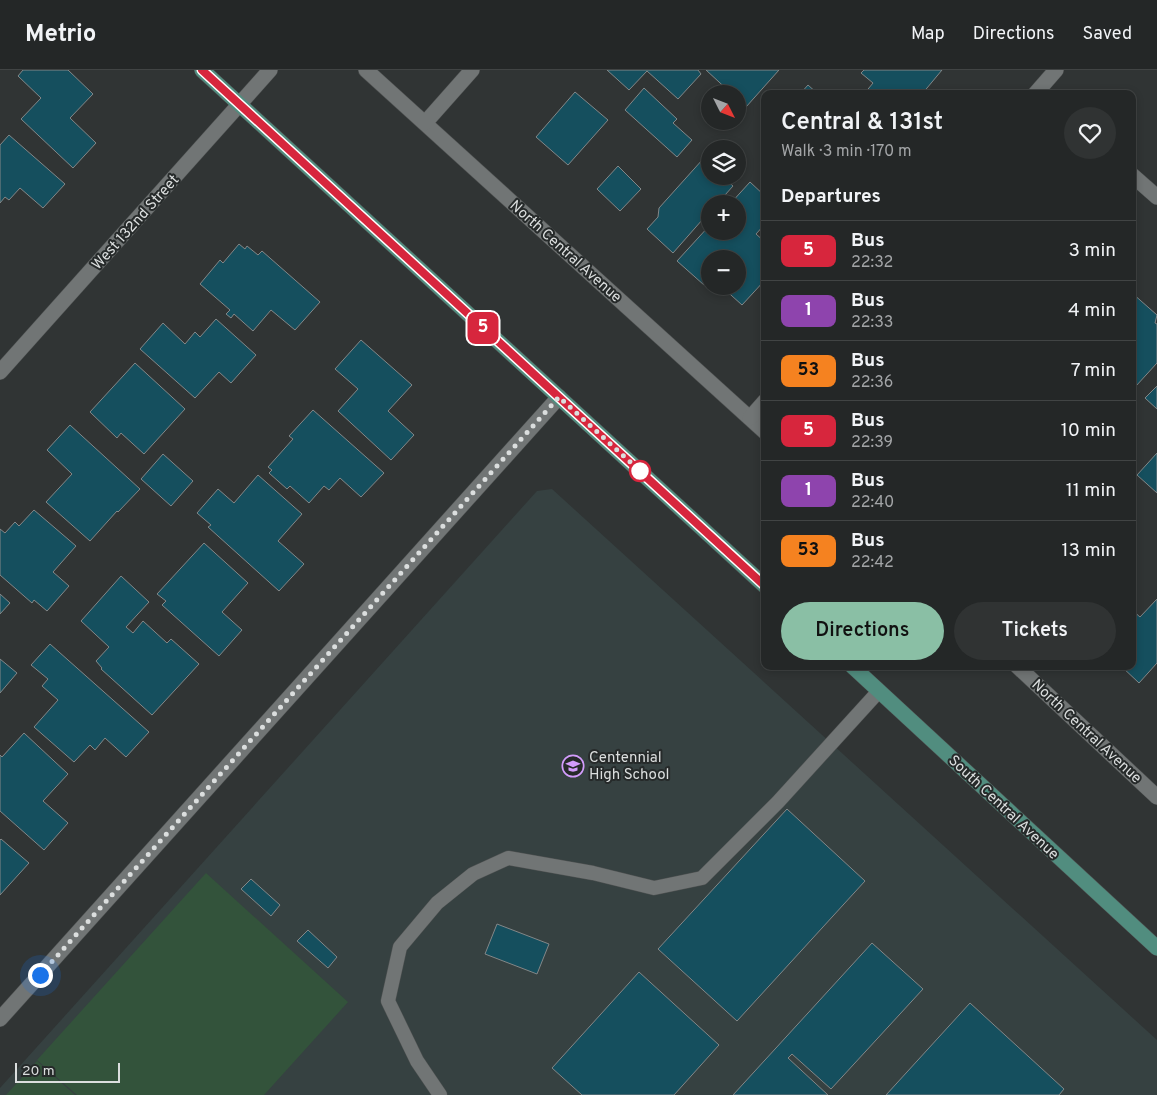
<!DOCTYPE html>
<html lang="en">
<head>
<meta charset="utf-8">
<style>
	:root { --surface:#242727; --page:#303333; --text:#f1f3f6; --muted:#a3a5a7; --line:#414444; --accent:#8abfa5 }
	body { margin:0; font-family:Overpass,sans-serif; background:var(--page); color:var(--text); height:100vh; display:flex; flex-direction:column; font-size:19px; white-space:nowrap }
	* { box-sizing:border-box; margin:0 }
	p { font-size:16px; color:var(--muted) }
	.icon { flex:none; width:28px; height:28px; fill:none; stroke:currentColor; stroke-width:2; stroke-linecap:round; stroke-linejoin:round }
	.map { position:relative; flex:1; overflow:hidden }
	.sheet { position:absolute; left:761px; top:20px; width:375px; height:580px; display:flex; flex-direction:column; background:var(--surface); border-radius:10px; box-shadow:0 2px 8px #0003,0 0 0 1px var(--line) }
	.sheet>* { flex:none }
	.badge { padding:0 10px; border-radius:8px; font-size:18px; line-height:32px }
	.needle { width:32px; rotate:132deg }
	.tools { position:absolute; left:701px; top:15px; display:grid; gap:10px }
	.tools a { display:grid; place-items:center; width:45px; height:45px; border-radius:50%; background:var(--surface); box-shadow:0 2px 8px #0003,0 0 0 1px var(--line); font-size:25px }
	.scale { position:absolute; left:15px; bottom:12px; width:105px; box-sizing:border-box; padding-left:5px; border:2px solid #dbdede; border-top:0; font-size:14px; line-height:18px; white-space:nowrap; color:#dbdede; -webkit-text-stroke:4px #262a2a; paint-order:stroke }
	.you { position:absolute; width:25px; height:25px; margin:-12px; border:4px solid #fff; border-radius:50%; background:#1a73e8; box-shadow:0 0 0 8px #1a73e833 }
	.map>.badge { position:absolute; translate:-50% -50%; box-shadow:0 0 0 2px #fff }
	h2 { padding:0 20px; font-size:19px; line-height:45px }
	.round { display:grid; place-items:center; flex:none; width:52px; height:52px; border-radius:26px; background:var(--page) }
	.overview { display:flex; align-items:center; justify-content:space-between; height:85px; padding:0 20px }
	h1 { font-size:24px; font-weight:600; line-height:38px }
	.button { display:flex; gap:10px; margin-top:auto; padding:10px 20px }
	.button a { flex:1; height:58px; border-radius:30px; background:var(--accent); color:#111; font-size:20px; font-weight:600; line-height:58px; text-align:center }
	.button a+a { background:var(--page); color:var(--text) }
	ul { padding:0; list-style:none }
	li { display:flex; align-items:center; gap:15px; height:60px; padding:0 20px; border-top:1px solid var(--line) }
	li div { flex:1 }
	li b { display:block; font-size:19px }
	li em { font-style:normal }
	li .badge { min-width:55px; font-weight:700; text-align:center }
	header { display:flex; align-items:center; gap:30px; box-sizing:border-box; height:70px; padding:0 25px; background:var(--surface); border-bottom:1px solid var(--line) }
	header strong { font-size:24px }
	nav { display:flex; gap:28px; margin-inline-start:auto; font-size:18px }
	.map>svg:first-child { display:block }
</style>
</head>
<body>
<header>
<strong>Metrio</strong>
<nav><a>Map</a><a>Directions</a><a>Saved</a></nav>
</header>
<div class="map">
<svg width="1157" height="1025" viewBox="0 0 1157 1025">
	<rect width="100%" height="100%" fill="#303434"/>
	<path fill="#364141" d="M 552,419 L 1157,970 L 1157,1025 L 0,1025 L 0,1018 L 537,421 Z"/>
	<g fill="#33533b">
		<path d="M 206,803 L 348,932 L 264,1025 L 77,1025 L 37,990 Z"/>
		<path d="M 37,991 L 75,1025 L 6,1025 Z"/>
	</g>
	<g fill="#154f5e" stroke="#838788">
		<path d="M 23,0 L 68,0 L 93,24 L 70,48 L 96,73 L 73,98 L 21,49 L 41,28 L 18,6 Z"/>
		<path d="M 607,0 L 698,0 L 701,4 L 678,29 L 647,1 L 629,20 Z"/>
		<path d="M 706,0 L 779,0 L 746,37 L 738,29 L 738,24 L 732,24 Z"/>
		<path d="M 864,0 L 942,0 L 922,24 L 864,24 L 873,13 L 861,3 Z"/>
		<path d="M 808,15 L 818,24 L 800,24 Z"/>
		<path d="M 644,18 L 677,49 L 673,53 L 692,70 L 677,87 L 625,40 Z"/>
		<path d="M 575,22 L 608,50 L 568,95 L 536,67 Z"/>
		<path d="M 9,65 L 65,114 L 43,138 L 20,118 L 9,130 L 5,127 L 0,133 L 0,75 Z"/>
		<path d="M 703,89 L 710,95 L 710,106 L 722,106 L 733,116 L 717,134 L 710,134 L 710,141 L 673,183 L 647,159 L 658,147 L 659,138 Z"/>
		<path d="M 618,96 L 641,119 L 620,141 L 597,119 Z"/>
		<path d="M 750,112 L 765,126 L 765,154 L 756,164 L 765,172 L 765,210 L 742,235 L 721,216 L 738,216 L 738,189 L 710,189 L 710,208 L 704,215 L 677,191 L 710,155 L 710,161 L 738,161 L 738,134 L 730,134 Z"/>
		<path d="M 239,174 L 245,179 L 247,176 L 258,185 L 262,181 L 320,232 L 295,260 L 271,240 L 253,261 L 234,244 L 231,248 L 226,244 L 230,240 L 200,214 L 220,190 L 223,193 Z"/>
		<path d="M 1132,223 L 1157,245 L 1155,253 L 1157,254 L 1157,293 L 1136,316 L 1132,313 Z"/>
		<path d="M 216,249 L 256,285 L 231,313 L 219,302 L 195,328 L 140,279 L 163,253 L 185,274 L 195,262 L 200,267 Z"/>
		<path d="M 361,270 L 412,315 L 388,341 L 414,365 L 391,390 L 338,341 L 358,319 L 335,299 Z"/>
		<path d="M 135,293 L 185,339 L 144,384 L 121,363 L 117,368 L 90,342 Z"/>
		<path d="M 1157,316 L 1157,339 L 1145,328 Z"/>
		<path d="M 313,340 L 384,403 L 361,427 L 340,408 L 329,420 L 324,416 L 309,433 L 290,416 L 287,419 L 269,403 L 272,400 L 268,397 L 293,369 L 289,366 Z"/>
		<path d="M 70,355 L 140,419 L 118,442 L 117,441 L 90,471 L 46,432 L 72,404 L 47,380 Z"/>
		<path d="M 1157,383 L 1157,423 L 1137,405 Z"/>
		<path d="M 163,384 L 193,411 L 171,436 L 141,409 Z"/>
		<path d="M 258,405 L 302,444 L 278,471 L 304,494 L 279,521 L 208,457 L 211,455 L 197,443 L 218,419 L 234,433 Z"/>
		<path d="M 34,440 L 76,476 L 53,502 L 69,516 L 47,541 L 34,530 L 32,533 L 0,505 L 0,459 L 5,463 L 15,452 L 19,456 Z"/>
		<path d="M 204,473 L 248,513 L 222,542 L 242,560 L 219,586 L 162,535 L 166,531 L 157,524 Z"/>
		<path d="M 121,506 L 149,532 L 126,557 L 133,563 L 143,551 L 167,573 L 171,569 L 199,594 L 152,645 L 101,599 L 102,598 L 96,591 L 109,577 L 81,551 Z"/>
		<path d="M 0,524 L 10,533 L 0,544 Z"/>
		<path d="M 1157,529 L 1157,593 L 1139,613 L 1121,596 L 1132,596 L 1132,540 L 1140,547 Z"/>
		<path d="M 50,574 L 149,662 L 126,687 L 105,668 L 95,680 L 90,675 L 74,692 L 34,657 L 58,630 L 42,616 L 48,609 L 31,595 Z"/>
		<path d="M 0,589 L 17,603 L 0,623 Z"/>
		<path d="M 24,663 L 68,704 L 43,731 L 68,753 L 44,780 L 0,741 L 0,685 L 2,687 Z"/>
		<path d="M 787,739 L 865,811 L 737,951 L 658,879 Z"/>
		<path d="M 1,769 L 29,793 L 0,825 L 0,770 Z"/>
		<path d="M 251,809 L 280,835 L 271,846 L 241,819 Z"/>
		<path d="M 497,854 L 549,874 L 537,904 L 485,884 Z"/>
		<path d="M 308,860 L 337,887 L 328,898 L 297,871 Z"/>
		<path d="M 872,873 L 923,919 L 831,1019 L 792,984 L 788,988 L 828,1025 L 733,1025 Z"/>
		<path d="M 639,902 L 719,975 L 674,1025 L 582,1025 L 552,998 Z"/>
		<path d="M 970,933 L 1064,1019 L 1059,1025 L 886,1025 Z"/>
	</g>
	<g fill="none" stroke-linecap="round" stroke-linejoin="round">
		<g stroke="#4f5252" stroke-width="15">
			<path id="lane" d="M 440,1025 L 417,991 L 388,931 L 400,877 L 437,833 L 473,804 L 508,788 L 593,803 L 654,818 L 702,808 L 778,732 L 879,621"/>
		</g>
		<g stroke="#4f5252" stroke-width="16">
			<g id="street">
				<path d="M 366,0 L 765,362"/>
				<path d="M 1035,24 L 1056,0"/>
				<path d="M 425,53 L 472,0"/>
				<path d="M 1132,105 L 1157,127"/>
				<path d="M 0,302 L 270,0"/>
				<path d="M 750,348 L 765,331"/>
				<path d="M 1017,596 L 1157,727"/>
				<path d="M 0,949 L 559,327"/>
			</g>
		</g>
		<g stroke="#4f5252" stroke-width="16">
			<g id="primary">
				<path d="M 202,0 L 765,516"/>
				<path d="M 852,596 L 1157,878"/>
			</g>
		</g>
		<use href="#lane" stroke="#717575" stroke-width="14"/>
		<use href="#street" stroke="#717575" stroke-width="15"/>
		<use href="#primary" stroke="#518d7f" stroke-width="15"/>
	</g>
	<g fill="none" stroke-linecap="round" stroke-linejoin="round">
		<g stroke="#fff" stroke-width="11">
			<path id="line" d="M 202,0 L 765,516"/>
		</g>
		<use href="#line" stroke="#d7263d" stroke-width="8"/>
		<path stroke="#dbdede" stroke-width="5" stroke-dasharray="0 9" d="M 40,905 L 559,327 L 640,401"/>
	</g>
	<defs>
		<g id="school-ring" transform="scale(1.125)"><circle r="9.5" fill="#262a2a" stroke="#d39cfc" stroke-width="1.5"/><path d="M0-5L7-2L0 1L-7-2ZM-4 1L0 2.5L4 1V4Q0 6-4 4Z" fill="#d39cfc"/></g>
	</defs>
	<g fill-rule="evenodd">
		<use href="#school-ring" x="573" y="696"/>
	</g>
	<circle fill="#fff" stroke="#d7263d" stroke-width="2.5" cx="640" cy="401" r="10"/>
	<g text-anchor="middle" stroke-width="4" stroke-linejoin="round" paint-order="stroke">
		<g font-size="15" fill="#dbdede" stroke="#262a2a">
			<text transform="translate(135 152) rotate(-48)" y="5">West 132nd Street</text>
			<text transform="translate(566 181) rotate(42)" y="5">North Central Avenue</text>
			<text transform="translate(1087 661) rotate(43)" y="5">North Central Avenue</text>
			<text transform="translate(1004 737) rotate(43)" y="5">South Central Avenue</text>
		</g>
		<g font-size="15" fill="#dbdede" stroke="#262a2a" text-anchor="start">
			<text x="589" y="692">Centennial<tspan x="589" dy="17">High School</tspan></text>
		</g>
	</g>
</svg>
<div class="tools">
<a><svg class="needle" viewBox="-14 -14 28 28"><path d="M0-13l5 13h-10z" fill="#e53935"/><path d="M0 13l5-13h-10z" fill="#a3a5a7"/></svg></a>
<a><svg class="icon" aria-label="layers" viewBox="0 0 24 24"><path d="M12 4l9 5-9 5-9-5zM3 14l9 5 9-5"/></svg></a>
<a>+</a>
<a>−</a>
</div>
<div class="scale">20 m</div>
<div class="you" style="left:40px;top:905px"></div>
<b class="badge" style="left:483px;top:258px;background:#d7263d;color:#fff">5</b>
<section class="sheet">
<div class="overview"><div><h1>Central &amp; 131st</h1><p>Walk · 3 min · 170 m</p></div><a class="round"><svg class="icon" aria-label="heart" viewBox="0 0 24 24"><path d="M12 20l-8-8c-3-5 5-10 8-4 3-6 11-1 8 4z"/></svg></a></div>
<h2>Departures</h2>
<ul>
<li><span class="badge" style="background:#d7263d;color:#fff">5</span><div><b>Bus</b><p>22:32</p></div><em>3 min</em></li>
<li><span class="badge" style="background:#8e44ad;color:#fff">1</span><div><b>Bus</b><p>22:33</p></div><em>4 min</em></li>
<li><span class="badge" style="background:#f58220;color:#111">53</span><div><b>Bus</b><p>22:36</p></div><em>7 min</em></li>
<li><span class="badge" style="background:#d7263d;color:#fff">5</span><div><b>Bus</b><p>22:39</p></div><em>10 min</em></li>
<li><span class="badge" style="background:#8e44ad;color:#fff">1</span><div><b>Bus</b><p>22:40</p></div><em>11 min</em></li>
<li><span class="badge" style="background:#f58220;color:#111">53</span><div><b>Bus</b><p>22:42</p></div><em>13 min</em></li>
</ul>
<div class="button"><a>Directions</a><a>Tickets</a></div>
</section>
</div>
</body>
</html>
